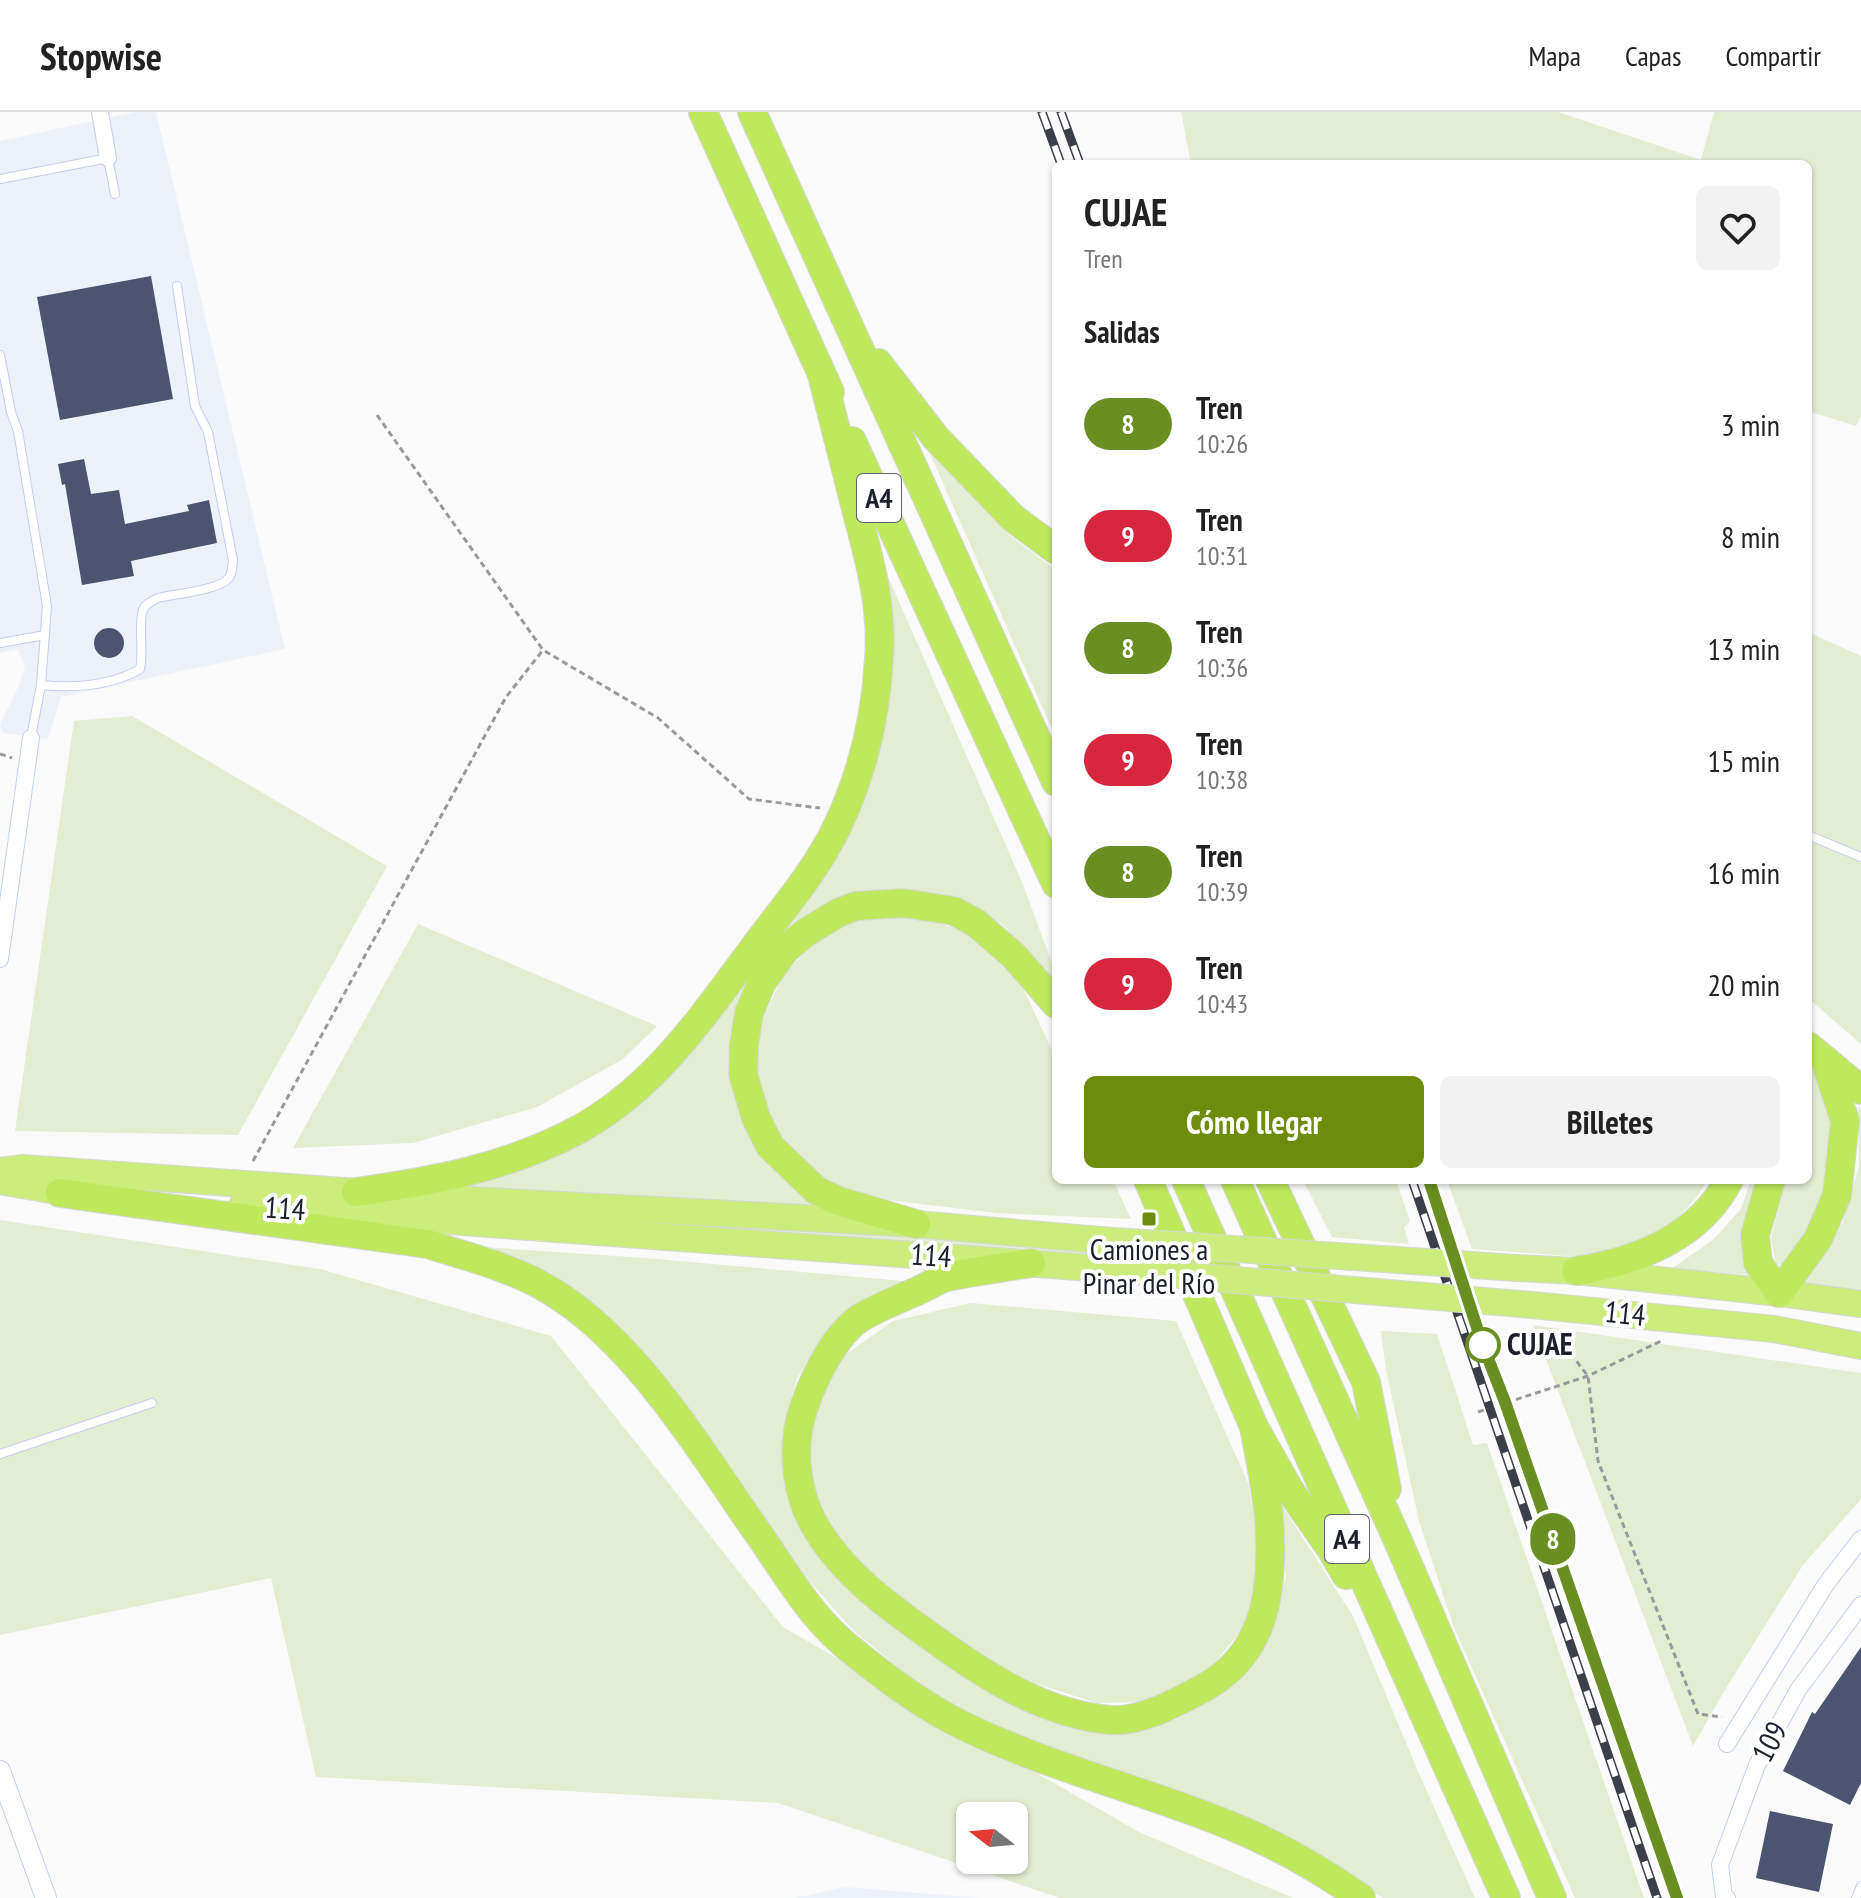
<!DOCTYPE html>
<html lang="es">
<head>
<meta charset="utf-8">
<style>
	:root { --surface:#fff; --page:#f2f2f2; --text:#222; --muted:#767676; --line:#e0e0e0; --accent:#6e8c0c }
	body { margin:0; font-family:"PT Sans Narrow",sans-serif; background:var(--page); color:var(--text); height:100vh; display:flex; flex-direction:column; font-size:30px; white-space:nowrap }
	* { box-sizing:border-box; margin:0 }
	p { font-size:26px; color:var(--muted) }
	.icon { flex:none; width:44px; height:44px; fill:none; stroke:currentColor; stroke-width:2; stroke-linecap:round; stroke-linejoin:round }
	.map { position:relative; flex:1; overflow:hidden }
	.sheet { position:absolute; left:1052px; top:48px; width:760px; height:1024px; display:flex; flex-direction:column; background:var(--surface); border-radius:12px; box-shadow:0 2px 6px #0004 }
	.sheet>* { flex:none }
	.badge { padding:0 16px; border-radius:26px; font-size:28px; line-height:52px }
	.needle { width:52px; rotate:286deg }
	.fabs { position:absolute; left:956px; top:1690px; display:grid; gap:16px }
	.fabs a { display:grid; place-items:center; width:72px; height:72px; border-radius:12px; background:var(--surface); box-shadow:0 2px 6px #0004; font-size:40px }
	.map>.badge { position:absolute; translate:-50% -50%; box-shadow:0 0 0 4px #fff }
	h2 { padding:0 32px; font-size:30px; line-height:72px }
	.round { display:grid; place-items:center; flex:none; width:84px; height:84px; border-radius:12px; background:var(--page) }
	.head { display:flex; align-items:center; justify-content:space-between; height:136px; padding:0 32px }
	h1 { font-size:38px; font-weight:600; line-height:60px }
	.primary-button { display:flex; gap:16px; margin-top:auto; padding:16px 32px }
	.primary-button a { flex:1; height:92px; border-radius:12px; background:var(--accent); color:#fff; font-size:32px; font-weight:600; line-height:92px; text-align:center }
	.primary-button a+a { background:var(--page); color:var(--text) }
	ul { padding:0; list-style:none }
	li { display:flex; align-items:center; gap:24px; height:112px; padding:0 32px }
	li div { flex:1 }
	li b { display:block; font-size:30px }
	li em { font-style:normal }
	li .badge { min-width:88px; font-weight:700; text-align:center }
	header { display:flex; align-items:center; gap:48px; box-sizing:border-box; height:112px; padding:0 40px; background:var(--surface); border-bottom:2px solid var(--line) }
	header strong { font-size:38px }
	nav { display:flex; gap:44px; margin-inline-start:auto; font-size:28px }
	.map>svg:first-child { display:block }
</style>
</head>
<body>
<header>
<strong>Stopwise</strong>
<nav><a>Mapa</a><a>Capas</a><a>Compartir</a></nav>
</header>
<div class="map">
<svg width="1861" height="1786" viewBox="0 0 1861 1786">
	<rect width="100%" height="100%" fill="#fafafa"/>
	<g fill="#edf1f9">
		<path d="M 136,0 L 156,0 L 285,537 L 61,585 L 48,627 L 3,621 L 0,613 L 20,571 L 25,555 L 18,537 L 0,541 L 0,29 Z"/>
		<path d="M 845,1775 L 981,1786 L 795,1786 Z"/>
	</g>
	<g fill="#e3edd2" fill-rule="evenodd">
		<path d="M 1181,0 L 1558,0 L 1701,48 L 1714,0 L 1861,0 L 1861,304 L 1856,314 L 1808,299 L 1808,52 L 1191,52 Z"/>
		<path d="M 930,342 L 1013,426 L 1056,458 L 1056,626 Z"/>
		<path d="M 882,451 L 1022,770 L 1056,862 L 1056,873 L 1001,811 L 950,788 L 792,815 L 731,952 L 818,1093 L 454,1076 L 606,1014 L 839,735 Z"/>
		<path d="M 1808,520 L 1861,544 L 1861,932 L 1808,886 Z"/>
		<path d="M 132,604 L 387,754 L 238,1023 L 15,1019 L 74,609 Z"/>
		<path d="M 916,802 L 969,822 L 1021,872 L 1056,947 L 1056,1068 L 1113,1068 L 1131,1107 L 996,1101 L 854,1084 L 812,1062 L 777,1021 L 758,975 L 754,942 L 765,902 L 784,862 L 824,821 L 860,807 Z"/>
		<path d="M 418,812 L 657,914 L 623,947 L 537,995 L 413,1031 L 293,1036 Z"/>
		<path d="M 1808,949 C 1841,976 1835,1067 1818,1103 C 1809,1124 1792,1141 1777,1158 L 1771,1126 L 1786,1068 L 1808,1068 Z"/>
		<path d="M 1858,995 L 1861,998 L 1861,1180 L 1803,1172 L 1843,1110 L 1859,1054 Z"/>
		<path d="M 50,1063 L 1097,1137 L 1095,1149 L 49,1072 Z"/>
		<path d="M 1303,1068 L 1396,1068 L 1410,1109 L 1404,1115 L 1409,1132 L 1332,1125 Z"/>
		<path d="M 1447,1068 L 1707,1068 L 1697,1085 L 1667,1117 L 1625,1133 L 1580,1145 L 1472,1137 Z"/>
		<path d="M 1751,1068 L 1762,1068 L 1753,1163 L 1671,1157 L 1713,1128 L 1741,1097 Z"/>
		<path d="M 0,1108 L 320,1157 L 551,1224 L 783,1515 L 1139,1720 L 1293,1786 L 1060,1786 L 778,1691 L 316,1665 L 271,1466 L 0,1523 ZM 970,1704 L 1014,1704 L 1014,1748 L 970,1748 Z"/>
		<path d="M 483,1135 L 645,1146 L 926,1171 L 868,1192 L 819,1231 L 796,1268 L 782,1323 L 787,1386 L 814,1431 L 862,1485 L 1115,1618 L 1178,1607 L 1237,1571 L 1270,1522 L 1286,1465 L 1274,1381 L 1353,1504 L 1420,1664 L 1475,1786 L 1383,1786 L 1271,1720 L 1028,1628 L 958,1597 L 914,1569 L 853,1518 L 794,1452 L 621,1217 Z"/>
		<path d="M 971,1191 L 1176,1209 L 1248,1371 L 1260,1440 L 1245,1514 L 1208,1559 L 1148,1590 L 1097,1591 L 1008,1563 L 862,1456 L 831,1415 L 809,1365 L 812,1305 L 838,1248 L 893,1209 Z"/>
		<path d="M 1533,1213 L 1861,1261 L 1861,1387 L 1803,1453 L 1723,1581 L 1693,1634 Z"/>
		<path d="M 1381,1219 L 1437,1222 L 1473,1333 L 1487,1331 L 1644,1786 L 1575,1786 L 1454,1516 L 1419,1409 L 1386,1258 Z"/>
	</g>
	<g fill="#4b5571">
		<path d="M 151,164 L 173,287 L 60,308 L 37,185 Z"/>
		<path d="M 84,347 L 91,382 L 119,378 L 125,412 L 189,399 L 187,393 L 209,388 L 217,431 L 131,449 L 134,464 L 82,473 L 65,372 L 62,373 L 58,352 Z"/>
		<circle cx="109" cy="531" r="15"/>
		<path d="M 1861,1535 L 1861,1671 L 1850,1693 L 1783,1659 L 1812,1600 L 1815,1602 Z"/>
		<path d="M 1770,1699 L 1833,1712 L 1819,1780 L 1756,1766 Z"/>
	</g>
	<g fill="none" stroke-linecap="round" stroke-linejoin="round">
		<g stroke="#c2cef0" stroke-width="10">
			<g id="service">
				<path d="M 0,67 L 108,46 L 115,82"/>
				<path d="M 0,243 L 11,300 L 18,319 L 47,494 L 41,573 L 31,625"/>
				<path d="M 0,531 L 45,523"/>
				<path d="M 41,573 C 73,576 111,574 140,557 C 144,540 138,510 143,498 C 145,492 152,489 158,486 C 174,482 218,478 228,467 C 233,462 232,454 233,448 L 208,320 L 195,294 L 177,174"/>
				<path d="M 1808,723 L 1861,745"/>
				<path d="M 0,1342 L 152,1291"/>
				<path d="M 1856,1786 L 1861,1774"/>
			</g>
		</g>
		<g stroke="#c2cef0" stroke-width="18">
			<g id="minor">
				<path d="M 100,0 L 108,46"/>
				<path d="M 0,847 L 31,626"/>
				<path d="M 1727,1632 L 1826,1472 L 1861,1427"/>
				<path d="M 1727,1786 L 1724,1785 L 1720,1753 L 1757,1653 L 1798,1578 L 1861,1493"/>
			</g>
		</g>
		<g stroke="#c2cef0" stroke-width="22">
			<path id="tertiary" d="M 0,1659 L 46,1786"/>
		</g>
		<g stroke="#d6d7d9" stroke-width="28">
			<g id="trunk">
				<path d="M 0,1059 L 22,1056 L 471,1088 L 916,1112 L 1100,1128"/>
				<path d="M 0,1069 L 79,1083"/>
				<path d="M 242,1094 L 1105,1157"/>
				<path d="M 1517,1156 L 1576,1159 L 1779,1181 L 1861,1192"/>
				<path d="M 1532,1193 L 1774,1217 L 1861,1234"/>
			</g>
		</g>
		<g stroke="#d6d7d9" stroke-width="30">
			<g id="motorway">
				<path d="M 703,0 L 830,280"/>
				<path d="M 752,0 L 1056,670"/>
				<path d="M 878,251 L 936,326 L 1013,406 L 1056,438"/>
				<path d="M 852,329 L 1056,772"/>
				<path d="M 1808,934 L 1861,978"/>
				<path d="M 1148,1068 L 1254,1315 L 1289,1377 L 1331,1437 L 1346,1463"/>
				<path d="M 1186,1068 L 1506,1786"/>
				<path d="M 1235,1068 L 1398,1429 L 1552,1786"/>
				<path d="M 1270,1068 L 1366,1270 L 1387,1377"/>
				<path d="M 1771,1068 L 1755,1123 L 1758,1151 L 1779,1181 L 1818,1127 L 1837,1083 L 1845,1009 L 1825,948"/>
				<path d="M 356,1080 C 432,1069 501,1057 570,1022 C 654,980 704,902 759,829 C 786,793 817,757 837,715 C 862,663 876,604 879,546 C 883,496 869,445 856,397 C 845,352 833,308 822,263"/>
				<path d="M 60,1081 L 427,1132 C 463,1143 501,1153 535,1170 C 630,1218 698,1336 758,1421 C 784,1458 808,1501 843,1531 C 881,1563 923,1595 968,1616 C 1052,1656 1143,1678 1229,1713 C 1274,1731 1321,1758 1361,1786"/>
				<path d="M 916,1112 L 839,1089 L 817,1079 L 770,1034 L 756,1006 L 743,962 L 744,933 L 749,901 L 762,870 L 785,838 L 805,821 L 838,801 L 856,794 L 903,791 L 954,799 L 976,811 L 1014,844 L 1056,892"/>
				<path d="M 1031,1151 C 1003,1156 975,1159 947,1165 C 936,1168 926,1176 915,1180 C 896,1188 877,1196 860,1206 C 832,1225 808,1277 800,1309 C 792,1342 797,1383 815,1414 C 844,1464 891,1496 937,1529 C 988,1566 1047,1603 1111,1608 C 1140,1610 1171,1593 1196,1580 C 1237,1560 1260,1528 1267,1482 C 1276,1422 1265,1373 1254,1315"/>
				<path d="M 1576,1159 C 1637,1149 1699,1126 1729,1068"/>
			</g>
		</g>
		<g stroke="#989a9f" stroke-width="3" stroke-dasharray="6 4" stroke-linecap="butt">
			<path d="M 377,303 L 543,538 L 658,606 L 749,687 L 820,696"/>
			<path d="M 0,642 L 12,646"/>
			<path d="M 253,1049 L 506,585 L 543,538"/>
			<path d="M 1552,1218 L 1588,1264 L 1598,1349 L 1698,1602 L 1722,1605"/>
			<path d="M 1478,1300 L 1588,1264 L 1661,1229"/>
		</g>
		<use href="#service" stroke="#fff" stroke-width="8"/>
		<use href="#minor" stroke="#fff" stroke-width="16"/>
		<use href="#tertiary" stroke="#fff" stroke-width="20"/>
		<use href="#trunk" stroke="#ccec7c" stroke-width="26"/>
		<use href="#motorway" stroke="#bfe85c" stroke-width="28"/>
		<g stroke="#3b3f49" stroke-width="9">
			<g id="rail">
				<path d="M 1042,0 L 1061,52"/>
				<path d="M 1061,0 L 1080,52"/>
				<path d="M 1412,1068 L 1657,1786"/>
				<path d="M 1429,1068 C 1507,1309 1596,1546 1677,1786"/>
			</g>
		</g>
		<use href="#rail" stroke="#fff" stroke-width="6" stroke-dasharray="18" stroke-linecap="butt"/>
		<g stroke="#d6d7d9" stroke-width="28" stroke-linecap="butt">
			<g id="trunk-bridge">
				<path d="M 1100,1128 L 1517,1156"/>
				<path d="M 1105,1157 L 1532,1193"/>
			</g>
		</g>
		<use href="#trunk-bridge" stroke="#ccec7c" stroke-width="26"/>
	</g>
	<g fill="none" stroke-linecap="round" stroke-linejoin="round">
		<g stroke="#fff" stroke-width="18">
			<path id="line" d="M 1429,1068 L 1482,1231 L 1505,1290 L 1677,1786"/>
		</g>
		<use href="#line" stroke="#6b8e23" stroke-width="12"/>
	</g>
	<rect fill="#6e8c0c" stroke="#fff" stroke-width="3" x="1141" y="1099" width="16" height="16" rx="4"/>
	<circle fill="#fff" stroke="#6b8e23" stroke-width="4" cx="1483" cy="1233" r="16"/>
	<g text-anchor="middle" stroke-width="8" stroke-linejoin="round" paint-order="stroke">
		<g fill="#fff" stroke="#60636b" stroke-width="2">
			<rect x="857" y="362" width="44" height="48" rx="6"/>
			<rect x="1325" y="1403" width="44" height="48" rx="6"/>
		</g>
		<g font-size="28" font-weight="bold" fill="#1c202c">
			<text x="879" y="396">A4</text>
			<text x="1347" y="1437">A4</text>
		</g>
		<g font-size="30" fill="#1c202c" stroke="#fff">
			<text transform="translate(285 1097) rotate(4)" y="10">114</text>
			<text transform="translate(931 1144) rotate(4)" y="10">114</text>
			<text transform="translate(1625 1202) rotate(6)" y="10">114</text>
			<text transform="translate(1770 1630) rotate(-62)" y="10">109</text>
		</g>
		<g font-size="30" fill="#1c202c" stroke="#fff">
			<text x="1149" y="1148">Camiones a<tspan x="1149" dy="34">Pinar del Río</tspan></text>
		</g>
		<g font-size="30" font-weight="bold" fill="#1c202c" stroke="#fff" text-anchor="start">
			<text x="1507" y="1243">CUJAE</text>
		</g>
	</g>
</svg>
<div class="fabs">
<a><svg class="needle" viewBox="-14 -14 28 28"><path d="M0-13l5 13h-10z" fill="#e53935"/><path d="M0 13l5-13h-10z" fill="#767676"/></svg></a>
</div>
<b class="badge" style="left:1553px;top:1427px;background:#6b8e23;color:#fff">8</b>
<section class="sheet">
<div class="head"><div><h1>CUJAE</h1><p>Tren</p></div><a class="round"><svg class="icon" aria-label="heart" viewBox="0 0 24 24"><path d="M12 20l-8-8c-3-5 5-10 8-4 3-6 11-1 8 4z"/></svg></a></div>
<h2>Salidas</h2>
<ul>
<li><span class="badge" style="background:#6b8e23;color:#fff">8</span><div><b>Tren</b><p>10:26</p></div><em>3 min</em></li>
<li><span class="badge" style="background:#d7263d;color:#fff">9</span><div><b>Tren</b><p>10:31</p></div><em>8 min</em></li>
<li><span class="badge" style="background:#6b8e23;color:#fff">8</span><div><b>Tren</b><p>10:36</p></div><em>13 min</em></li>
<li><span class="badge" style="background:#d7263d;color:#fff">9</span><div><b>Tren</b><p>10:38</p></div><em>15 min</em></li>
<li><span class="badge" style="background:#6b8e23;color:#fff">8</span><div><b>Tren</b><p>10:39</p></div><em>16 min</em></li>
<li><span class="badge" style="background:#d7263d;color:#fff">9</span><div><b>Tren</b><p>10:43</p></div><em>20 min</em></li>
</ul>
<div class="primary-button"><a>Cómo llegar</a><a>Billetes</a></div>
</section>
</div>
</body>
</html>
